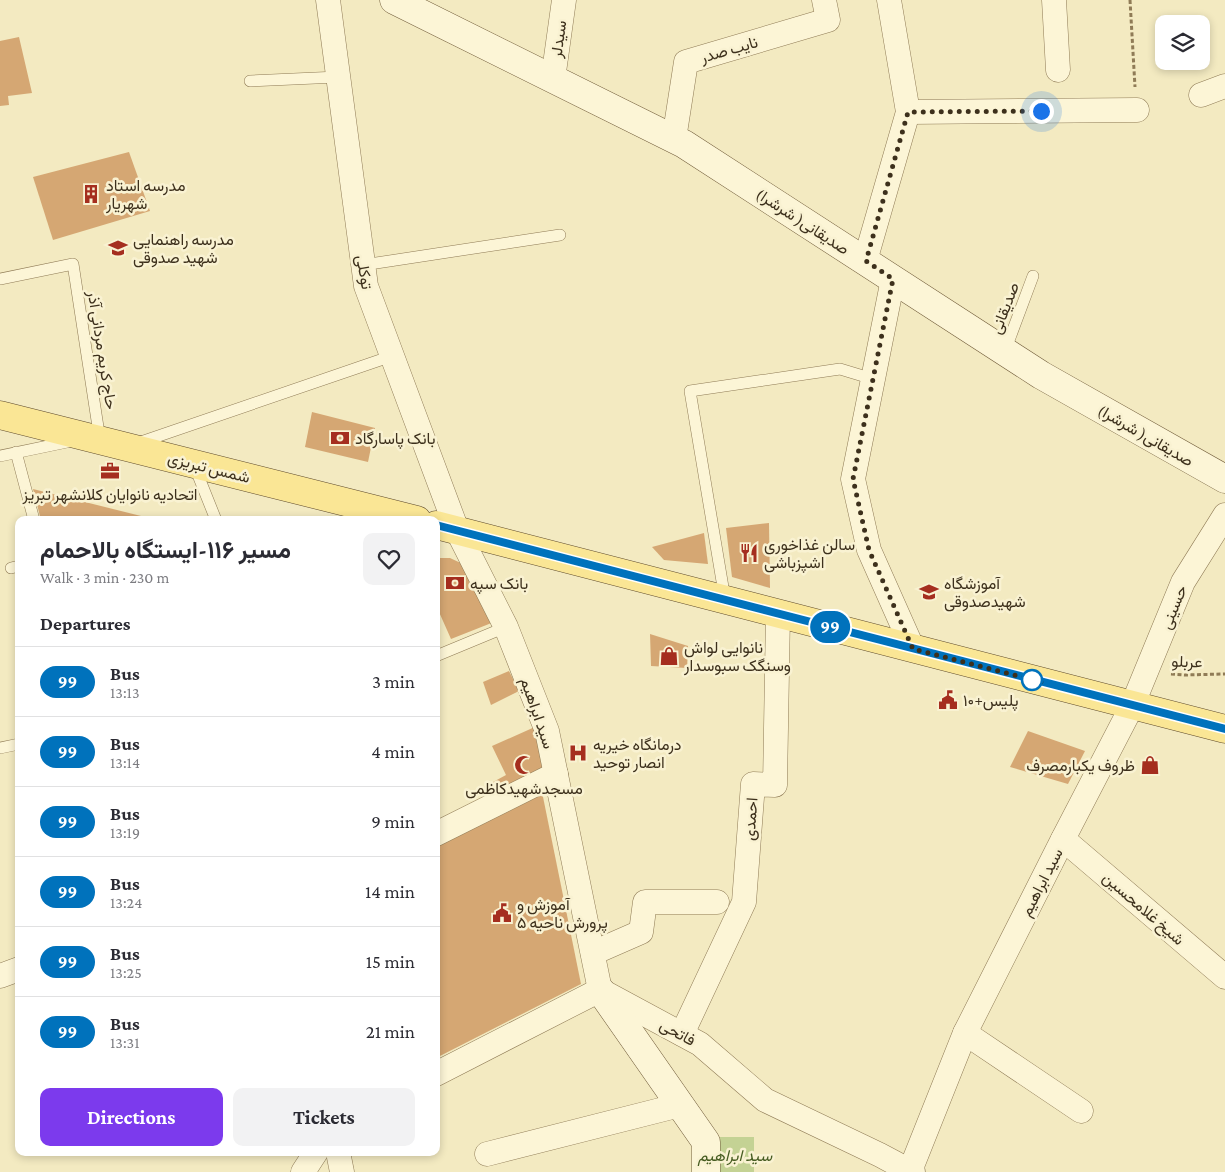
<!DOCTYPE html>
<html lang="en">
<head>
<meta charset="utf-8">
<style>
	:root { --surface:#fff; --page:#f2f2f3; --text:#2b2b33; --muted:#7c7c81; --line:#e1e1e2; --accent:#7c3aed }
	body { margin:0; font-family:"Crimson Pro",Vazirmatn,serif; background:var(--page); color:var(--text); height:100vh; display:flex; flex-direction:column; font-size:19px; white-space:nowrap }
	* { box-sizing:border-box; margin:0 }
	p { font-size:16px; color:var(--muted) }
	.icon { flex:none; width:28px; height:28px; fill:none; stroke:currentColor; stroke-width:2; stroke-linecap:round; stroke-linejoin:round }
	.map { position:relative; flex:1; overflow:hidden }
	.sheet { position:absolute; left:15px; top:516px; width:425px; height:640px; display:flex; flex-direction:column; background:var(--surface); border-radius:10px; box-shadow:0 2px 8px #0003 }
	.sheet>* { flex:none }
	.badge { padding:0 10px; border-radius:16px; font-size:18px; line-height:32px }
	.tools { position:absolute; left:1155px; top:15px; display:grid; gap:10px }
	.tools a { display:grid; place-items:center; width:55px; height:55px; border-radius:10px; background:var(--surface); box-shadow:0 2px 8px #0003; font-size:25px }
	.you { position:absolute; width:25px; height:25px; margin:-12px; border:4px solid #fff; border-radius:50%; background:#1a73e8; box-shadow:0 0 0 8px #1a73e833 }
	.map>.badge { position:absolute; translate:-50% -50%; box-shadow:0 0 0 2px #fff }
	h2 { padding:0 25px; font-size:19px; line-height:45px }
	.round { display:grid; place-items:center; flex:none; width:52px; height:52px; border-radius:10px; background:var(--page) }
	.headline { display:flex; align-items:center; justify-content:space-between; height:85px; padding:0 25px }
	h1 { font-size:24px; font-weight:700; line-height:38px }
	.primary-button { display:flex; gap:10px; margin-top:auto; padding:10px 25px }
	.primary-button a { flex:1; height:58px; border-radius:10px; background:var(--accent); color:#fff; font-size:20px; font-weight:700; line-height:58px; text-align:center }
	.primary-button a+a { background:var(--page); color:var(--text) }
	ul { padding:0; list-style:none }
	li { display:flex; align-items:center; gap:15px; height:70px; padding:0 25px; border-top:1px solid var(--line) }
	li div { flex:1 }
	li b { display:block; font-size:19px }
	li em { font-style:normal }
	li .badge { min-width:55px; font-weight:700; text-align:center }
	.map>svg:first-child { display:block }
</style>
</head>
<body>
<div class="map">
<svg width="1225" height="1172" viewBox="0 0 1225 1172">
	<rect width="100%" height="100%" fill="#f3eac1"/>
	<path fill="#c4d294" d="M 715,1137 L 754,1137 L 754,1172 L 716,1172 Z"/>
	<g fill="#d5a773">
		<path d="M 19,37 L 32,93 L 8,96 L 9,105 L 0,106 L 0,41 Z"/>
		<path d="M 129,152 L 150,211 L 53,240 L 33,177 Z"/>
		<path d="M 312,412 L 375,428 L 368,462 L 305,447 Z"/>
		<path d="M 33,489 L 153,519 L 153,520 L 41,520 Z"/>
		<path d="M 769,523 L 770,588 L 732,577 L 726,528 Z"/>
		<path d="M 704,533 L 708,564 L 664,560 L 652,547 Z"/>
		<path d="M 436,558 L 450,558 L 465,565 L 494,622 L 451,639 L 439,612 L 436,613 Z"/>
		<path d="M 650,634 L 688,646 L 687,668 L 651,666 Z"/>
		<path d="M 509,671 L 519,691 L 491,705 L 483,682 Z"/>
		<path d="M 537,726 L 546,770 L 491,803 L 482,788 L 506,775 L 492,746 Z"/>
		<path d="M 1028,731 L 1085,751 L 1068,784 L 1010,767 Z"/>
		<path d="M 541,787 L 581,984 L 436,1058 L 436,842 Z"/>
	</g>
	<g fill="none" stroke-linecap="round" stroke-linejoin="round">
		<g stroke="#8f7b56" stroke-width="12">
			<g id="lane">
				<path d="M 250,81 L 338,77"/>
				<path d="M 363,265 L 560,235"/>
				<path d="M 0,279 L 73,264 L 100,440"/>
				<path d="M 1005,351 L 1033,276"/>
				<path d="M 138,443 L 392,356"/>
				<path d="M 16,452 L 34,520"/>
				<path d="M 0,456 L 72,441"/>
				<path d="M 194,465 L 216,520"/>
				<path d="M 11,568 L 19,566"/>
				<path d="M 725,599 L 690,391 L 840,369 L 873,379"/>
				<path d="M 436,656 L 506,627"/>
				<path d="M 0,748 L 19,744"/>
			</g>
		</g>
		<g stroke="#8f7b56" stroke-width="25">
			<g id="street">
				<path d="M 328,0 L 366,286 L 457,530 L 506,627 L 547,731 L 600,990"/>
				<path d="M 1054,0 L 1058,70"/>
				<path d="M 553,79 L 564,0"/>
				<path d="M 1201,95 L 1225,86"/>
				<path d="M 908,112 L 1137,110"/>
				<path d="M 674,139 L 686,62 L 828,20 L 824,0"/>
				<path d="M 865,261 L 908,112 L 889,0"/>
				<path d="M 893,279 L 853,479 L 869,550 L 913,649"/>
				<path d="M 436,834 L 556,774"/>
				<path d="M 1063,839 L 1225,977"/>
				<path d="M 593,953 L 641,932 L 645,902 L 717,902"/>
				<path d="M 0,976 L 19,969"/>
				<path d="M 600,990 L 700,1044 L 765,1100 L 880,1155 L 912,1172"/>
				<path d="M 965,1033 L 1081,1111"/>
				<path d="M 682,1034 L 744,902 L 753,784 L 775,785 L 778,614"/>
				<path d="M 436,1074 L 600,990"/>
				<path d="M 338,1152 L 342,1172"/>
				<path d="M 487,1154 L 680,1105"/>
				<path d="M 910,1171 L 965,1033 L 1063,839 L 1132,706 L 1183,582 L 1225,515"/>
				<path d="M 303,1172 L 316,1152"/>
			</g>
		</g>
		<g stroke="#715c3a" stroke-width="29">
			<g id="secondary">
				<path d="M 394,0 L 684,144 L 1041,375 L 1225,479"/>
				<path d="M 600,990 L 706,1142 L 706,1172"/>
				<path d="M 910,1171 L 911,1172"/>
			</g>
		</g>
		<g stroke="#5c482b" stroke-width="29">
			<g id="primary">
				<path d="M 0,415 L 417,520"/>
				<path d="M 436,525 L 1225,729"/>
			</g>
		</g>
		<g stroke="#8f7b56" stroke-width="3" stroke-dasharray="4 2.5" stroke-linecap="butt">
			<path d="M 1130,0 L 1135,87"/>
			<path d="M 1171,674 L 1184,675 L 1225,674"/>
		</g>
		<use href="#lane" stroke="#fcf5d6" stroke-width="11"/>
		<use href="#street" stroke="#fcf5d6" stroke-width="24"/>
		<use href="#secondary" stroke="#fcf5d6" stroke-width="28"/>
		<use href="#primary" stroke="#fae695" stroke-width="28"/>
	</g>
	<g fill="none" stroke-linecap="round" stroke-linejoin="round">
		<g stroke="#fff" stroke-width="11">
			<path id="line" d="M 436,525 L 1225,729"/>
		</g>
		<use href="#line" stroke="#0072bc" stroke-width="8"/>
		<path stroke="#3d301c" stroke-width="5" stroke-dasharray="0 9" d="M 1032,680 L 1041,682 L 913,649 L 869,550 L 853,479 L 893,279 L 866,261 L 908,112 L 1041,111"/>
	</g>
	<defs>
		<g id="building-bare" transform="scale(1.5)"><path d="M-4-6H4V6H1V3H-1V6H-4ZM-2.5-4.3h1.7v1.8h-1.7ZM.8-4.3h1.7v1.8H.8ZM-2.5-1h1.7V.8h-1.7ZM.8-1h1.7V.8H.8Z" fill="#a52e1f" stroke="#f9f2d2" stroke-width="2.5" paint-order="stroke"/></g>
		<g id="school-bare" transform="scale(1.5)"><path d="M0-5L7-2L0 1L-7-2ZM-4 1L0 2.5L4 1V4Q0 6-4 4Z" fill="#a52e1f" stroke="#f9f2d2" stroke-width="2.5" paint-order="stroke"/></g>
		<g id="bank-bare" transform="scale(1.5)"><path d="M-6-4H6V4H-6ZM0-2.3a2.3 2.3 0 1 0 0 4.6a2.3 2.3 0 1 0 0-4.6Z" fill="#a52e1f" stroke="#f9f2d2" stroke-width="2.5" paint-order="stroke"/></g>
		<g id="office-bare" transform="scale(1.5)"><path d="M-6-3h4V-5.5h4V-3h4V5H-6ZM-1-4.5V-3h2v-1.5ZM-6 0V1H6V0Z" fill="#a52e1f" stroke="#f9f2d2" stroke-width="2.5" paint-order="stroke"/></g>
		<g id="restaurant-bare" transform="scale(1.5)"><path d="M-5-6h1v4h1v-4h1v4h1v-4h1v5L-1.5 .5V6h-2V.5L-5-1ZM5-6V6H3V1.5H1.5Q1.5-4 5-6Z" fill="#a52e1f" stroke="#f9f2d2" stroke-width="2.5" paint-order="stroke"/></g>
		<g id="shop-bare" transform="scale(1.5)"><path d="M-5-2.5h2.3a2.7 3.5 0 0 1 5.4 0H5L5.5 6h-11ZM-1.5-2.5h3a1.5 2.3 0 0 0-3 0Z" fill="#a52e1f" stroke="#f9f2d2" stroke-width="2.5" paint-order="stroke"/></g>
		<g id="civic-bare" transform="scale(1.5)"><path d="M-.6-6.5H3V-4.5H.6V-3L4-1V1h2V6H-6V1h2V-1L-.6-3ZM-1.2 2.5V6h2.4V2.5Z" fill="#a52e1f" stroke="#f9f2d2" stroke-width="2.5" paint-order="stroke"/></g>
		<g id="hospital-bare" transform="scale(1.5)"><path d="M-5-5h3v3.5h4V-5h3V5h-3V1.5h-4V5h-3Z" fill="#a52e1f" stroke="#f9f2d2" stroke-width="2.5" paint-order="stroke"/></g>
		<g id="mosque-bare" transform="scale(1.5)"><path d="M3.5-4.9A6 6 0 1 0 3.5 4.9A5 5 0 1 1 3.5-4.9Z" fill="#a52e1f" stroke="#f9f2d2" stroke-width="2.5" paint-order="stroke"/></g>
	</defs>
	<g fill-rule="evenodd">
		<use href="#building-bare" x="91" y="194"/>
		<use href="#school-bare" x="118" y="248"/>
		<use href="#bank-bare" x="340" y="438"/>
		<use href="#office-bare" x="110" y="471"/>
		<use href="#restaurant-bare" x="749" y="553"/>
		<use href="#bank-bare" x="455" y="583"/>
		<use href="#school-bare" x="929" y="592"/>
		<use href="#shop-bare" x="669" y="656"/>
		<use href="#civic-bare" x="948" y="700"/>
		<use href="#hospital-bare" x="578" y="753"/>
		<use href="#mosque-bare" x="524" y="765"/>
		<use href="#shop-bare" x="1150" y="765"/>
		<use href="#civic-bare" x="502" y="913"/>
	</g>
	<circle fill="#fff" stroke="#0072bc" stroke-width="2.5" cx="1032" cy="680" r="10"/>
	<g text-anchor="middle" stroke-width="5" stroke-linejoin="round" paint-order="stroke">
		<g font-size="16" fill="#3d301c" stroke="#f9f2d2">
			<text transform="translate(558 39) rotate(-82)" y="6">سیدلر</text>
			<text transform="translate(729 49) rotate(-16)" y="6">نایب صدر</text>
			<text transform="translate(803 221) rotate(33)" y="6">(شرشرا )صدیقانی</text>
			<text transform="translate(365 272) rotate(80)" y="6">توکلی</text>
			<text transform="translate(1004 308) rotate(-69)" y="6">صدیقانی</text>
			<text transform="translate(103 350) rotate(81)" y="6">حاج کریم مردانی آذر</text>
			<text transform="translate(1146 435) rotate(30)" y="6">(شرشرا )صدیقانی</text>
			<text transform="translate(209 467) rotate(14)" y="6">شمس تبریزی</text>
			<text transform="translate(1173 607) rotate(-68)" y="6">حسینی</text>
			<text transform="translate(1187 661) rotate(2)" y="6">عربلو</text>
			<text transform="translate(538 713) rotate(71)" y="6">سید ابراهیم</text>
			<text transform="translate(750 819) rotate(-86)" y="6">احمدی</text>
			<text transform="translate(1041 882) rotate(-63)" y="6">سید ابراهیم</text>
			<text transform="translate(1144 908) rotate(41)" y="6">شیخ غلامحسین</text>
			<text transform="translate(678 1032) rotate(29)" y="6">فاتحی</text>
		</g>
		<g font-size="16" fill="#3d301c" stroke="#f9f2d2" text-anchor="start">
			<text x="106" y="191">مدرسه استاد<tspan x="106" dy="18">شهریار</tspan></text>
			<text x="133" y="245">مدرسه راهنمایی<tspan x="133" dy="18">شهید صدوقی</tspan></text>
			<text x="355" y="444">بانک پاسارگاد</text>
			<text x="110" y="500" text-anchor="middle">اتحادیه نانوایان کلانشهر تبریز</text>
			<text x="764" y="550">سالن غذاخوری<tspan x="764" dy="18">اشپزباشی</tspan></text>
			<text x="470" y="589">بانک سپه</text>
			<text x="944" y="589">آموزشگاه<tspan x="944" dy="18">شهیدصدوقی</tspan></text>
			<text x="684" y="653">نانوایی لواش<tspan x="684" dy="18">وسنگک سبوسدار</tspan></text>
			<text x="963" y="706">پلیس+۱۰</text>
			<text x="593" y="750">درمانگاه خیریه<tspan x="593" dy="18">انصار توحید</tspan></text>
			<text x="1135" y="771" text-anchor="end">ظروف یکبارمصرف</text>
			<text x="524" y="794" text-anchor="middle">مسجدشهیدکاظمی</text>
			<text x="517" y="910">آموزش و<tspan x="517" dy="18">پرورش ناحیه ۵</tspan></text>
		</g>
		<g font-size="16" font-style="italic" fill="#465c21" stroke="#f9f2d2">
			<text x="735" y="1161">سید ابراهیم</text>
		</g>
	</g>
</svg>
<div class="tools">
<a><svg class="icon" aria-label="layers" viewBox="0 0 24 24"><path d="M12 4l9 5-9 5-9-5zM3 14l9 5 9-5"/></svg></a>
</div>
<div class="you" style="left:1041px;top:111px"></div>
<b class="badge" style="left:830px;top:627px;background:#0072bc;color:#fff">99</b>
<section class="sheet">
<div class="headline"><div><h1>مسیر ۱۱۶-ایستگاه بالاحمام</h1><p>Walk · 3 min · 230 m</p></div><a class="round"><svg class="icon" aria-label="heart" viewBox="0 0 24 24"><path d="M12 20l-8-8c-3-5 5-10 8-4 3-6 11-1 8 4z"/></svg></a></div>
<h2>Departures</h2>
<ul>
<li><span class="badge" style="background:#0072bc;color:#fff">99</span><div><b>Bus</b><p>13:13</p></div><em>3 min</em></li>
<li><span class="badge" style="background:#0072bc;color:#fff">99</span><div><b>Bus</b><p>13:14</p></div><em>4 min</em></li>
<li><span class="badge" style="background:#0072bc;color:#fff">99</span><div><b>Bus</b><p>13:19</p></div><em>9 min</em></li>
<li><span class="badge" style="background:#0072bc;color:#fff">99</span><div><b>Bus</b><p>13:24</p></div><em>14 min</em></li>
<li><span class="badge" style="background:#0072bc;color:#fff">99</span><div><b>Bus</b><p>13:25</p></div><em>15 min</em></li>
<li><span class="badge" style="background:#0072bc;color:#fff">99</span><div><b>Bus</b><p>13:31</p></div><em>21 min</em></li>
</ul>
<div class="primary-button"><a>Directions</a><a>Tickets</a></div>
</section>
</div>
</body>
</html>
